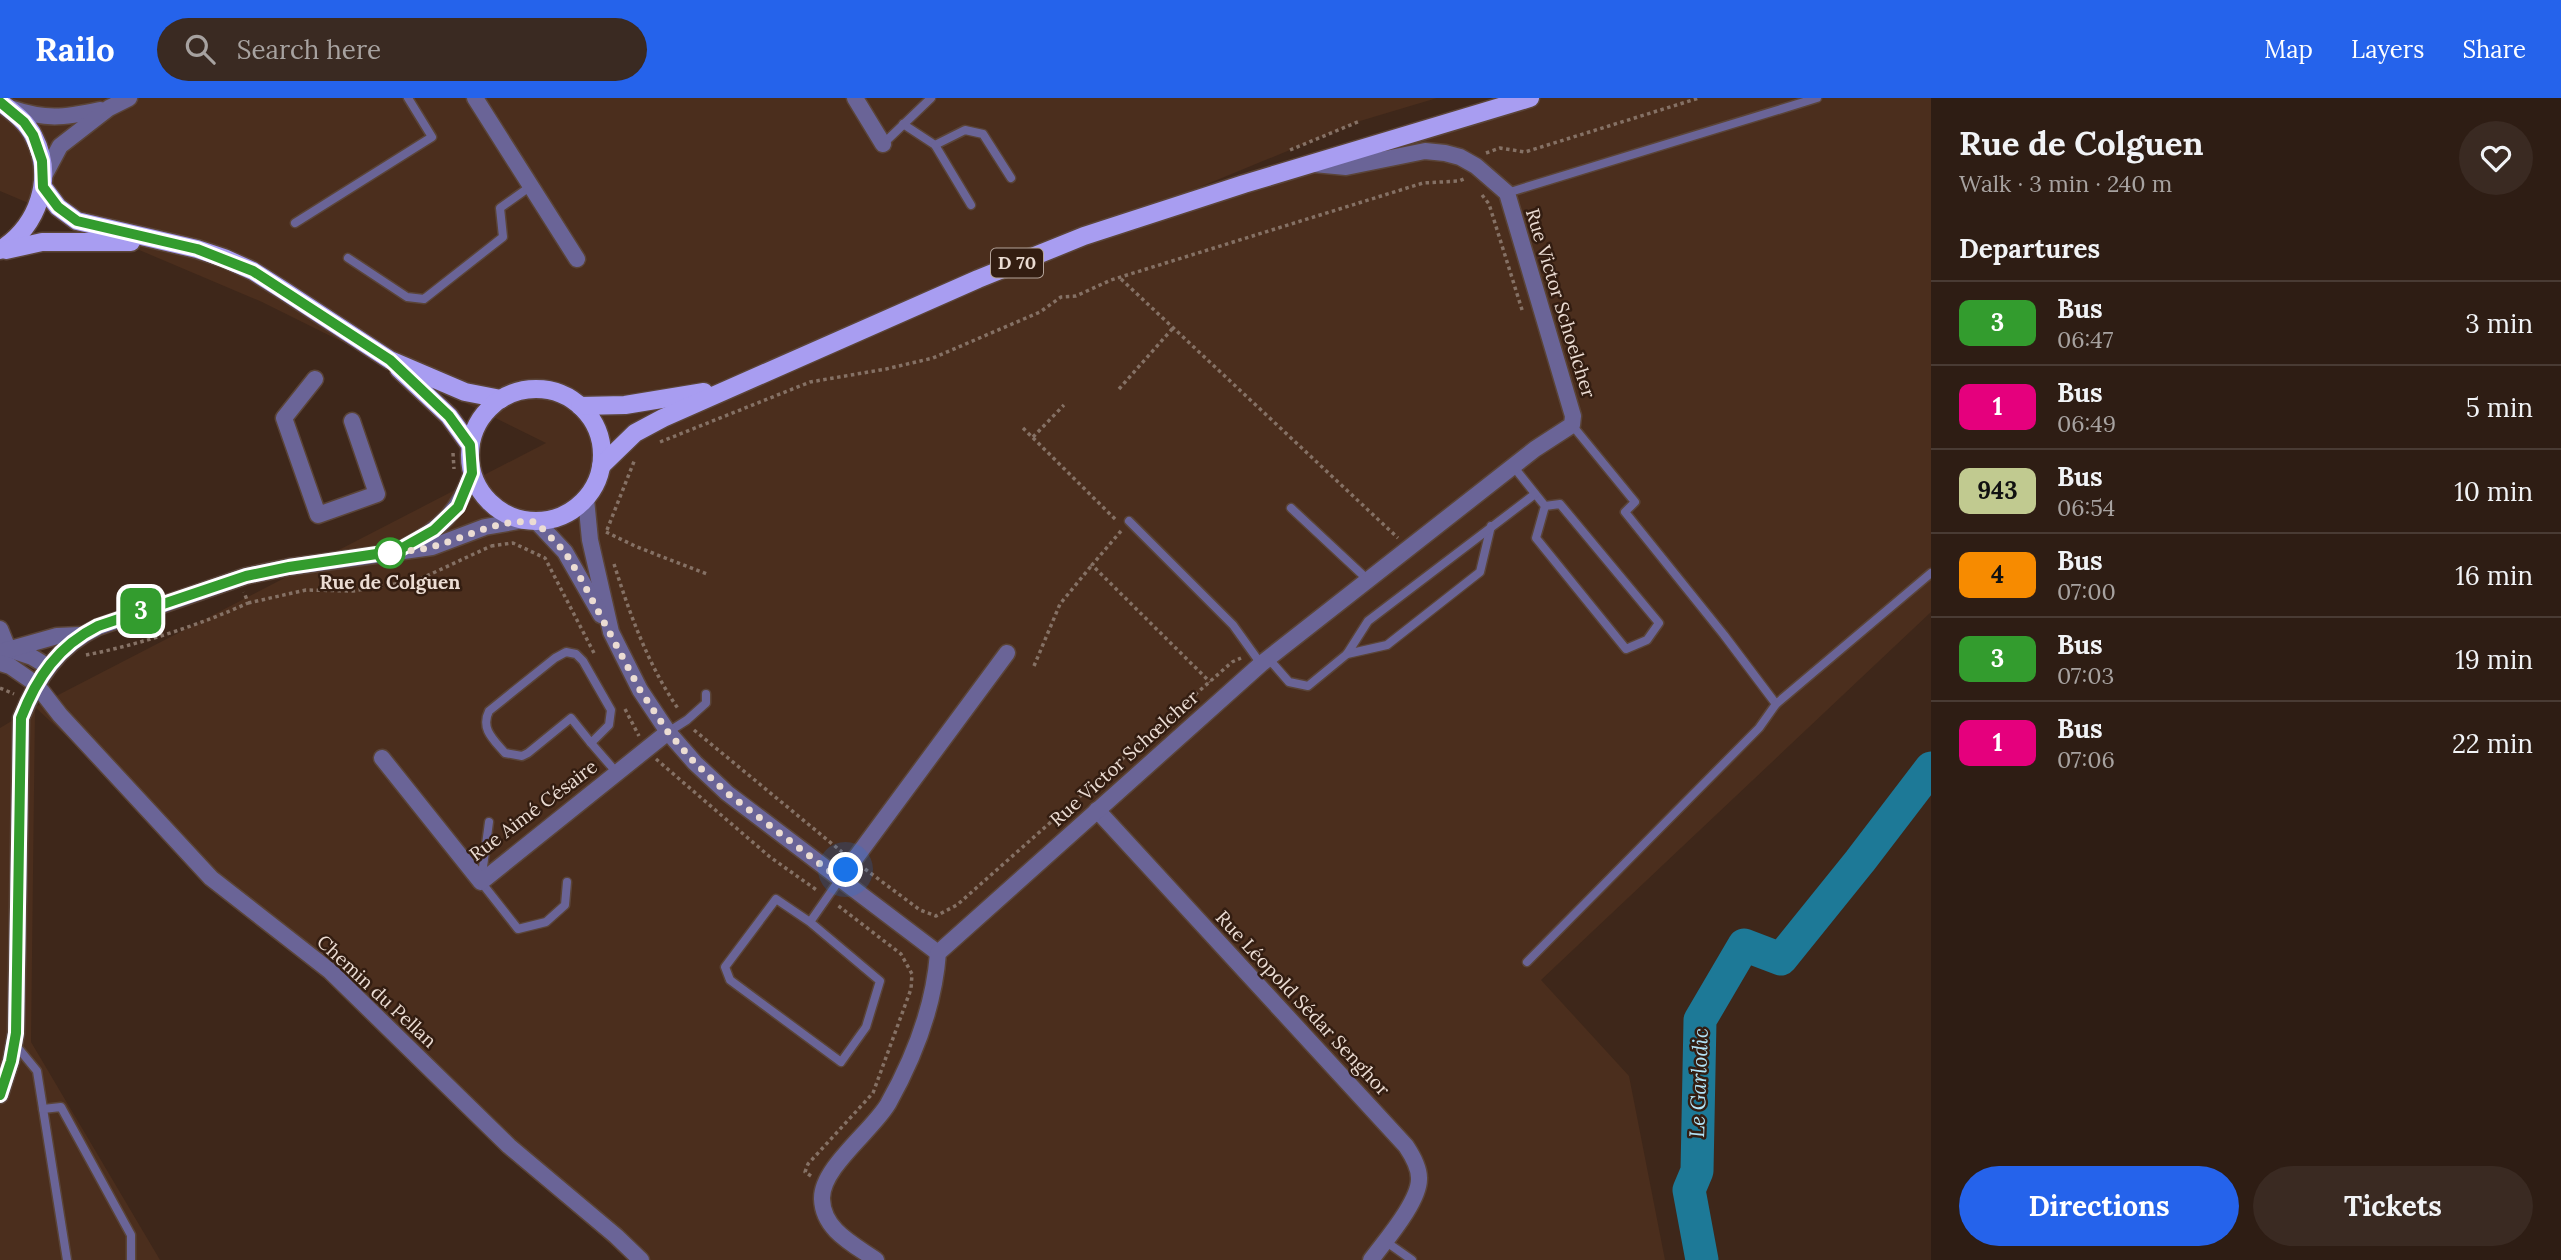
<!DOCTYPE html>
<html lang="en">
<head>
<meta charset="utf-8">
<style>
	:root { --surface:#2e1d14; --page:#3a2a22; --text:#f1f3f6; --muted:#a7a2a0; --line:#493b34; --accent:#2563eb }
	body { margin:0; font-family:Lora,serif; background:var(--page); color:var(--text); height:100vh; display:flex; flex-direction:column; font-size:26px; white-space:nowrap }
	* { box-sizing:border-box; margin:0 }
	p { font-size:23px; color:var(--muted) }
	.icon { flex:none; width:38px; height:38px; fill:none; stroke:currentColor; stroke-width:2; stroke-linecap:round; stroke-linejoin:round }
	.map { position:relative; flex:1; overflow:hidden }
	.side { display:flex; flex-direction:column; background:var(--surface); width:630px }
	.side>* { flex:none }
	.badge { padding:0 14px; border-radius:10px; font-size:24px; line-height:46px }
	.you { position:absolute; width:35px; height:35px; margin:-18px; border:5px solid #fff; border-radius:50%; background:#1a73e8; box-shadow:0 0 0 10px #1a73e833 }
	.map>.badge { position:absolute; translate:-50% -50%; box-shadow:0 0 0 4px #fff }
	h2 { padding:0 28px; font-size:26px; line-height:63px }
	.round { display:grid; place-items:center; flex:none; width:74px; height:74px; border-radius:37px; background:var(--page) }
	.head { display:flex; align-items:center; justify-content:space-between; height:119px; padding:0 28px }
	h1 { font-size:33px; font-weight:700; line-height:52px }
	.action { display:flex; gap:14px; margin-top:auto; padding:14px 28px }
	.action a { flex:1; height:80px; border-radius:42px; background:var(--accent); color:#fff; font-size:28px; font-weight:700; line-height:80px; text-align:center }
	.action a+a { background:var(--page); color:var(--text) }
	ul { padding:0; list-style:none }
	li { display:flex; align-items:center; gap:21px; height:84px; padding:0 28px; border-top:2px solid var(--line) }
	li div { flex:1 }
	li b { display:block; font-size:26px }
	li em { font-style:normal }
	li .badge { min-width:77px; font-weight:700; text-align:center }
	header { display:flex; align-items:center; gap:42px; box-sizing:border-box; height:98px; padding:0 35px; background:var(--accent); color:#fff }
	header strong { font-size:33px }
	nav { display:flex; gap:38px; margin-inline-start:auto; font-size:24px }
	.search { width:490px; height:63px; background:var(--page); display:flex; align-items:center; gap:18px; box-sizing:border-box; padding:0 24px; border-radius:38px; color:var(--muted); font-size:26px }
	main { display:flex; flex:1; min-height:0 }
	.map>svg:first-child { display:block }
</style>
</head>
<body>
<header>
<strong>Railo</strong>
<div class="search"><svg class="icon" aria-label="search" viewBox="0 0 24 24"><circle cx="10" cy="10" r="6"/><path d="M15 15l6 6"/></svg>Search here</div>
<nav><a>Map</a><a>Layers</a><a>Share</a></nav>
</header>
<main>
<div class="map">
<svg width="1931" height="1162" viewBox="0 0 1931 1162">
	<rect width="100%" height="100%" fill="#3e271a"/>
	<path fill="#4b2e1d" d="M 0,0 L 1437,0 L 1360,23 L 1043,154 L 1530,0 L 1931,0 L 1931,514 L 1541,882 L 1629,978 L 1665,1162 L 627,1162 L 35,609 L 31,944 L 160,1162 L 0,1162 L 0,630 L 35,609 L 546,345 L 262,204 L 0,93 Z"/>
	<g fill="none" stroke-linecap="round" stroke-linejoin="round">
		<path stroke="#1d7997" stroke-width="33" d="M 1702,1162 L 1689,1092 L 1697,1073 L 1700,922 L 1744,847 L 1781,861 L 1860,763 L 1931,670"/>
		<g stroke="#5a4438" stroke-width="11">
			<g id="service">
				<path d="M 903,26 L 935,47 L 971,107"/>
				<path d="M 883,46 L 931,0"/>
				<path d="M 935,47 L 965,32 L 983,36 L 1011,80"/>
				<path d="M 1507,95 L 1817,0"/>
				<path d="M 295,125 L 432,39 L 408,0"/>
				<path d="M 348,160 L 407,199 L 424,201 L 503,139 L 500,110 L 531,88"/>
				<path d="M 1572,327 L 1635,404 L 1625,414 L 1724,537 L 1776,606"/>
				<path d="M 1513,368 L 1545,408 L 1536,440 L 1626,551 L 1647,542 L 1659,525 L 1560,406 L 1545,408"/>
				<path d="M 1291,410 L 1367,481"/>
				<path d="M 1129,423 L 1233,527 L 1261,566"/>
				<path d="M 566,554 L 576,556 L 583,563 L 611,612 L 609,627 L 591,645 L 571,620 L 528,655 L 522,658 L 505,655 C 494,642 480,631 489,613 L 555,560 Z"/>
				<path d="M 1347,556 L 1387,547 L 1480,474 L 1491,428"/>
				<path d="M 1268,560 L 1289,584 L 1308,588 L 1347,556 L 1368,523 L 1535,396"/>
				<path d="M 668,634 L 687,622 L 706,605 L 706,596"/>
				<path d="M 591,645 L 617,675"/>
				<path d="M 489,724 L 481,784 L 518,831 L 546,824 L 565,807 L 567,784"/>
				<path d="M 810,824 L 776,801 L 725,869 L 730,882 L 841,964 L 866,929 L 880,883 L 810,824 L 840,781"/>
				<path d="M 1527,864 L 1759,630 L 1776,606 L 1931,475"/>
				<path d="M 14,945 L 37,973 L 67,1162"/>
				<path d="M 43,1011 L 61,1009 L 131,1137 L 131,1162"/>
				<path d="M 1385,1143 L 1412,1162"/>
			</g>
		</g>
		<g stroke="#5a4438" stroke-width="19">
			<g id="minor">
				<path d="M 475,0 L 577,161"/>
				<path d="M 855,0 L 883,46"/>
				<path d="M 10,10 C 46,22 63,20 100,12"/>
				<path d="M 43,80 L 60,48 L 109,10 L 129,0"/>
				<path d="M 315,281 L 284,320 L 318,417 L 377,396 L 352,323"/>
				<path d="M 586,401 L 590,442 L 611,534 L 640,592 L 668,634 L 695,665 L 727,695 L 938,855"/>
				<path d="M 536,423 L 565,454 L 601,517"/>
				<path d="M 405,449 C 441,431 459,413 472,375"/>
				<path d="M 0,531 L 8,551"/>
				<path d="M 8,551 L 32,559 L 47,568"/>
				<path d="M 0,554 L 57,538 L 80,537"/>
				<path d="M 0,565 L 10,568 L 36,586 L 60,617 L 211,780 L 330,873 L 509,1048 L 616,1138 L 641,1162"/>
				<path d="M 382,660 L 481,784 L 668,634"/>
				<path d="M 1097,712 L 1406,1048 C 1412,1057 1419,1069 1419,1080 C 1420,1103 1385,1143 1371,1162"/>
				<path d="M 840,781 L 1007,555"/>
				<path d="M 0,997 L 11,963 L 16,935 L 21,620 C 38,579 58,548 98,529 L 246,478 L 289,469 L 432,449 L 485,429 L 524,422"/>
				<path d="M 876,1162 C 853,1146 823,1132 822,1101 C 821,1070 872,1033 888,1006 C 915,958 934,909 938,855 L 1261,566 L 1535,351 L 1572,327 L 1573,318 L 1507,95 L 1476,68 L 1460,59 L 1445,55 L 1425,53 L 1346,69 L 1314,66"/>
			</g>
		</g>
		<g stroke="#5a4438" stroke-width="21">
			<g id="primary">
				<path d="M 0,4 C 13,14 27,24 34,39 C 55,80 38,128 0,152"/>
				<path d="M 43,89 L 58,109 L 77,123 L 197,151 L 224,160 L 253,173 L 283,192 L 390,262 L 465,294 L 501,301"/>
				<path d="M 6,152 L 42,144 L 131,144"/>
				<path d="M 399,271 L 449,318 L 470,347"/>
				<circle cx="536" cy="357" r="66"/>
				<path d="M 580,308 L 625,307 L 704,294"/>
				<path d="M 601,368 L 635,335 L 663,320 L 978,181 L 1084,138 L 1244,86 L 1530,0"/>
			</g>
		</g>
		<g stroke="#857165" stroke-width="3.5" stroke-dasharray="3.5 3.5" stroke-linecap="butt">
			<path d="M 1290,52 L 1360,23"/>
			<path d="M 1486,55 L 1500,50 L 1525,54 L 1699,0"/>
			<path d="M 1482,97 L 1489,106 L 1523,215"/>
			<path d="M 1121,181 L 1398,440"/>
			<path d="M 1119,291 L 1173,230"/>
			<path d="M 1023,330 L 1116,422"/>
			<path d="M 1033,339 L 1064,307"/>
			<path d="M 660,344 L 810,284 L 886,271 L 933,260 L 1040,214 L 1061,199 L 1076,198 L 1111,182 L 1423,85 L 1459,83 L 1466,80"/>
			<path d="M 453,355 L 454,371"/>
			<path d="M 607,432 L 635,361"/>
			<path d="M 1121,433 L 1092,467 L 1210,584"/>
			<path d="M 606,434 L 637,449 L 707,476"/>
			<path d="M 491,448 L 513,445 L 545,460 L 594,555"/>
			<path d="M 614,466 C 630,517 649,569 679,612"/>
			<path d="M 248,505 L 306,492 L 353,493 L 418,482 L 491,448"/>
			<path d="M 86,557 C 138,547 200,527 248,505 L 244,494"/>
			<path d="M 1034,568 L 1060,506 L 1092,467"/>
			<path d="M 0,590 L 14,596"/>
			<path d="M 625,611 L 639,638"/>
			<path d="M 694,632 L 842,754"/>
			<path d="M 656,661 L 770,759 L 818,793"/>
			<path d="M 865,771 L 920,812 L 936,818 L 957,807 L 1232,564 L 1241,560"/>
			<path d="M 811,1078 L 805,1074 L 808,1066 L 873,995 L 911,891 L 912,876 L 901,856 L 836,806"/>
		</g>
		<use href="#service" stroke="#6a6497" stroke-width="8"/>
		<use href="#minor" stroke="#6a6497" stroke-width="16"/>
		<use href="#primary" stroke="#a89df1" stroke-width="18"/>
	</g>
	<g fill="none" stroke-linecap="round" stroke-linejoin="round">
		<g stroke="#fff" stroke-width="16">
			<path id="line" d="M 0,4 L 24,24 L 33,37 L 42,63 L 43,89 L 58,109 L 77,123 L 197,151 L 253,173 L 390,262 L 449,318 L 470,347 L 472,375 L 458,409 L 434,432 L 397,453 L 289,469 L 246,478 L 98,528 C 58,548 37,579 21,620 L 16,935 L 11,963 L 0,997"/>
		</g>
		<use href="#line" stroke="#339c2e" stroke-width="10"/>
		<path stroke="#ebdcd3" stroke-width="7" stroke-dasharray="0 12.6" d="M 390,455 L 388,455 C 402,453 417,453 431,449 C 466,440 498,420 536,424 L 565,454 L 580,479 L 640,592 L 668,634 L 695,665 L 727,695 L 840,781 L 846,772"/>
	</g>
	<circle fill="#fff" stroke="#339c2e" stroke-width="3.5" cx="390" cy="455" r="14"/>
	<g text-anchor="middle" stroke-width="5" stroke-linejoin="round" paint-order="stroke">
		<rect fill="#331d11" stroke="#b4a399" stroke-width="2" x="991" y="150.5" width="52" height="29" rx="5"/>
		<g font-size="18" font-weight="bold" fill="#ebdcd3">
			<text x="1017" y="171">D 70</text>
		</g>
		<g font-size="19" fill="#ebdcd3" stroke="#331d11">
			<text transform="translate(1561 205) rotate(73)" y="7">Rue Victor Schoelcher</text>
			<text transform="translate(1124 660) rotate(-42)" y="7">Rue Victor Schœlcher</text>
			<text transform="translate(533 712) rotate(-37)" y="7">Rue Aimé Césaire</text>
			<text transform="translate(377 893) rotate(43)" y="7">Chemin du Pellan</text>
			<text transform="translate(1303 905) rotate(47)" y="7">Rue Léopold Sédar Senghor</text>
		</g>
		<g font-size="19" font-weight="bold" fill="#ebdcd3" stroke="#331d11">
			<text x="390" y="491">Rue de Colguen</text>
		</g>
		<g font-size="21" font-style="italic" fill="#b2e4f8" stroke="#331d11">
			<text transform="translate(1699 985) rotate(-88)" y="7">Le Garlodic</text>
		</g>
	</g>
</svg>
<div class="you" style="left:846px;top:772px"></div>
<b class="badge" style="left:141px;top:513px;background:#339c2e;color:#fff">3</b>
</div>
<section class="side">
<div class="head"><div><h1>Rue de Colguen</h1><p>Walk · 3 min · 240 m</p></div><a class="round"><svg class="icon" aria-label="heart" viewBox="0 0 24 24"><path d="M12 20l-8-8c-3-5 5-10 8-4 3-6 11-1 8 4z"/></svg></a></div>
<h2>Departures</h2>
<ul>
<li><span class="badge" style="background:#339c2e;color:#fff">3</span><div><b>Bus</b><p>06:47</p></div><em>3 min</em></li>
<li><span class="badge" style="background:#e5007d;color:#fff">1</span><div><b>Bus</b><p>06:49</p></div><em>5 min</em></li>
<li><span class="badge" style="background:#c1ca90;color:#111">943</span><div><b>Bus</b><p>06:54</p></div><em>10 min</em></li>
<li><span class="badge" style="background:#f78b00;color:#111">4</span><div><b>Bus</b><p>07:00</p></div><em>16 min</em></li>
<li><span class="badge" style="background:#339c2e;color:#fff">3</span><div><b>Bus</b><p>07:03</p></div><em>19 min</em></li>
<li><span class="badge" style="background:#e5007d;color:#fff">1</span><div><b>Bus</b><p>07:06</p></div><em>22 min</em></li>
</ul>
<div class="action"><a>Directions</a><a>Tickets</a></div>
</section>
</main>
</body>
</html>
